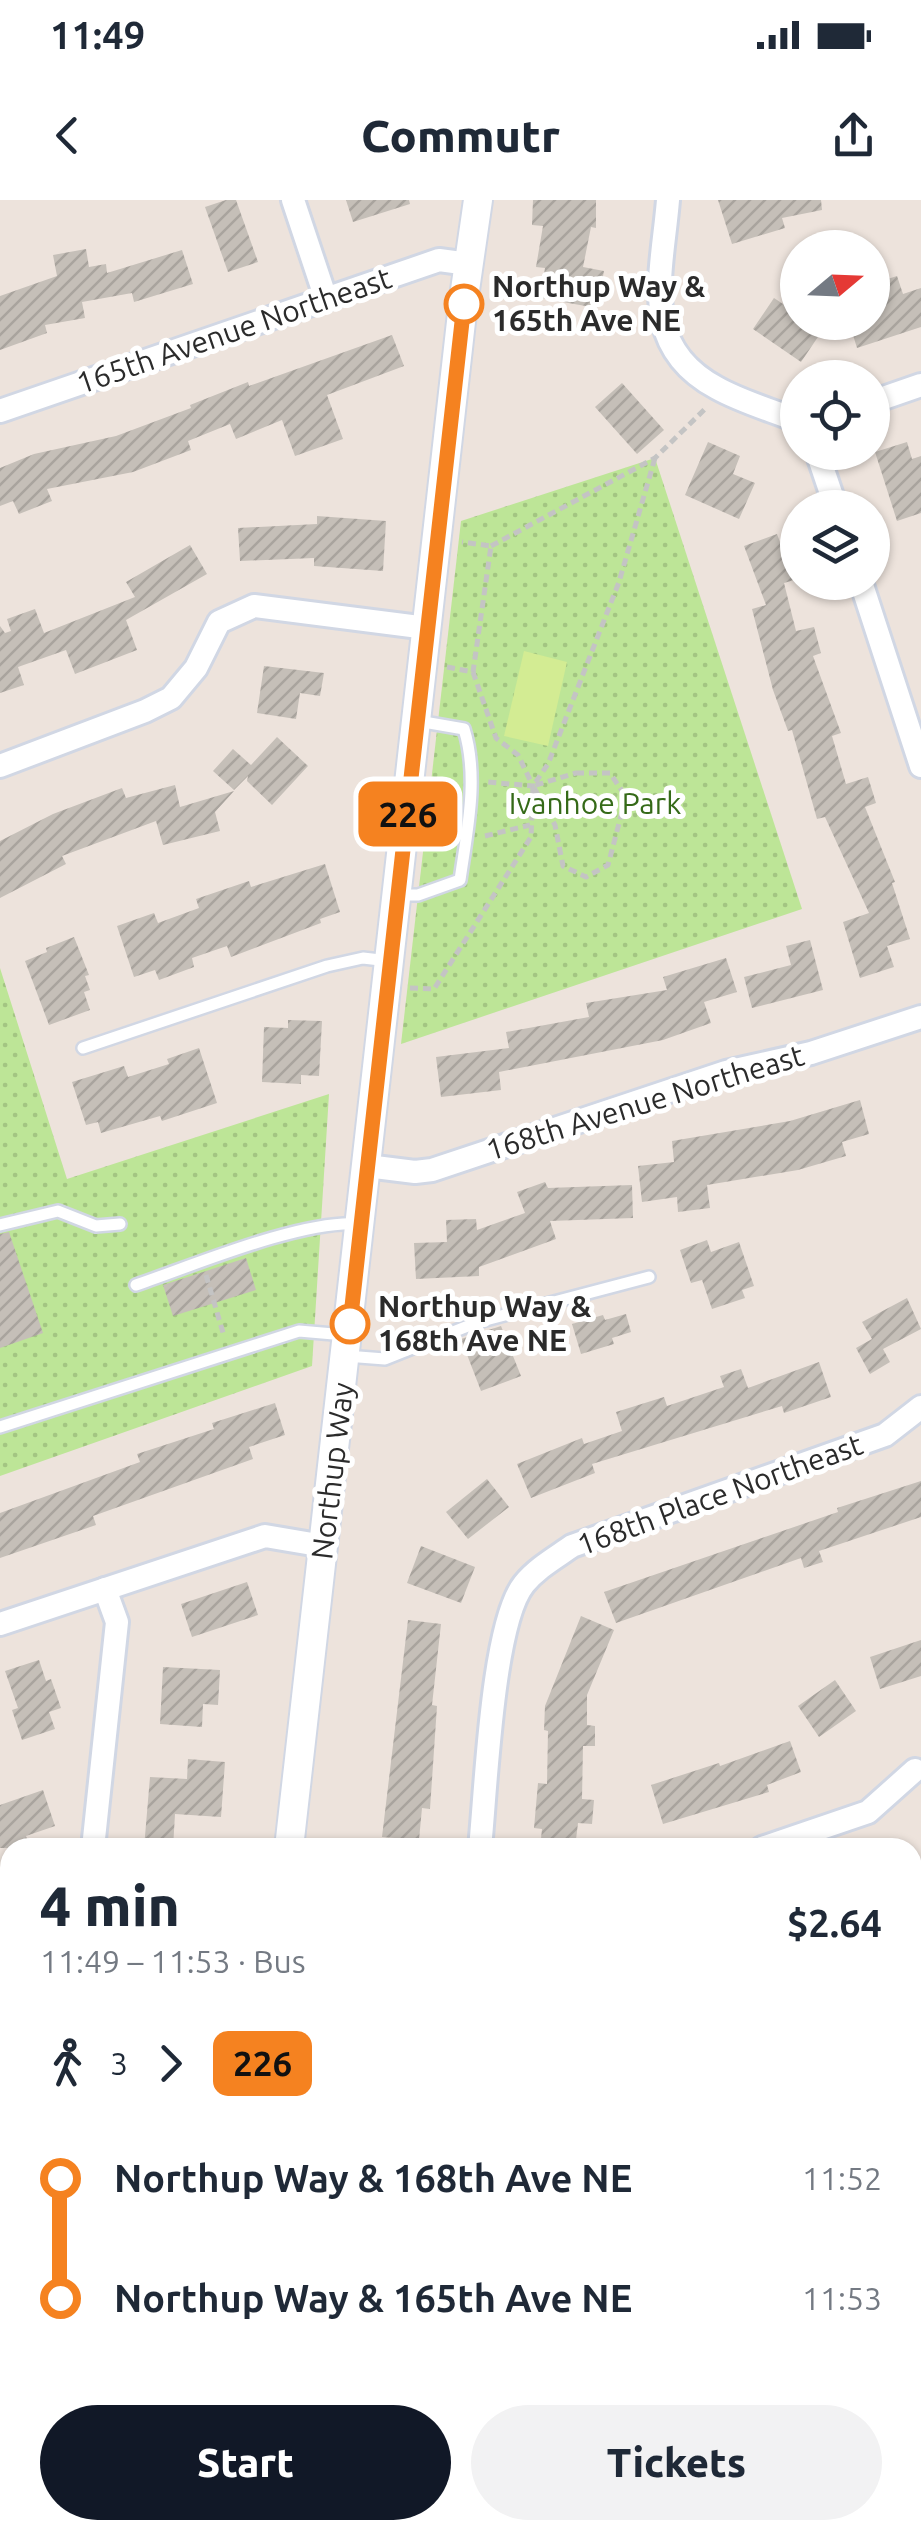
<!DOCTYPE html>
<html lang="en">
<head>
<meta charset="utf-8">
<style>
	:root { --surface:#fff; --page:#f2f2f3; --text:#1f2937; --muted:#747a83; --accent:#111827 }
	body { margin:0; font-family:Ubuntu,sans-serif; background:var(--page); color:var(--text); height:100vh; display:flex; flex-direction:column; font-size:38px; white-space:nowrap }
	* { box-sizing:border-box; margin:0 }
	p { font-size:32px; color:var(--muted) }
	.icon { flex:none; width:55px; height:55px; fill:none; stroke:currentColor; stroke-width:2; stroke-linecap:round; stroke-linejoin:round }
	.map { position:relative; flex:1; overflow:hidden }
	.side { position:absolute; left:0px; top:1638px; width:922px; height:702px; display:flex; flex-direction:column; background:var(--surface); border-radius:30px 30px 0 0; box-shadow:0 2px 8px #0004 }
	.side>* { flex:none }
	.badge { padding:0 20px; border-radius:15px; font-size:35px; line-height:65px }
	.needle { width:65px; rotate:71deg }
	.fabs { position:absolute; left:780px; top:30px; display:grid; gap:20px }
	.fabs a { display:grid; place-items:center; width:110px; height:110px; border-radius:50%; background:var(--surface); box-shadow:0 2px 8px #0004; font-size:50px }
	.map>.badge { position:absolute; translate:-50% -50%; box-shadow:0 0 0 5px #fff }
	.legs { display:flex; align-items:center; gap:15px; height:110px; padding:0 40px; font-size:32px }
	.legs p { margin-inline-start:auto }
	.head { display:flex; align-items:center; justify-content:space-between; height:170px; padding:0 40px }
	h1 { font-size:55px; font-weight:800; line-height:75px }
	.action { display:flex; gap:20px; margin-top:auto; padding:20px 40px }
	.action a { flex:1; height:115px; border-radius:60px; background:var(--accent); color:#fff; font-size:40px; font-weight:800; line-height:115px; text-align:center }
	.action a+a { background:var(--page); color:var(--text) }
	ul { padding:0 40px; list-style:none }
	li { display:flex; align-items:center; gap:35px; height:120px; font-size:38px }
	li i { display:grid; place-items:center; width:15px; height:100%; margin:0 12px; background:currentColor }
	li i::after { content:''; width:25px; height:25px; margin:-12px; border:8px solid; border-radius:50%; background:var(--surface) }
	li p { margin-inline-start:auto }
	li:first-child i { background:linear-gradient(#0000 50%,currentColor 0) }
	li:last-child i { background:linear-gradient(currentColor 50%,#0000 0) }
	.status { display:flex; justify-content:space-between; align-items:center; height:70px; padding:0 50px; background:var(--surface); direction:ltr }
	.status svg { height:28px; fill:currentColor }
	header { display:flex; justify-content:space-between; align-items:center; height:130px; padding:0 40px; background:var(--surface); font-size:45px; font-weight:800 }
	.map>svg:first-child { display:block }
</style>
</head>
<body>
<div class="status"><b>11:49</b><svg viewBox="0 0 49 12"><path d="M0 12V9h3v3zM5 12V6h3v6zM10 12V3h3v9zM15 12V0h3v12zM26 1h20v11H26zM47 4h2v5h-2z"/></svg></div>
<header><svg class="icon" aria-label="back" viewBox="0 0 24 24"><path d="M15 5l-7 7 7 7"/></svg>Commutr<svg class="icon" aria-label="share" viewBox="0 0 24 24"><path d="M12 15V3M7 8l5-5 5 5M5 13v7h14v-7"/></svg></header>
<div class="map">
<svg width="921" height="2338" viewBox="0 0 921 2338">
	<defs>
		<pattern id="park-dots" width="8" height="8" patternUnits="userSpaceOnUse" patternTransform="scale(2.5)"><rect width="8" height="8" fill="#bde597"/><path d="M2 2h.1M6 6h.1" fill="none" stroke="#a3c582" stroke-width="1.8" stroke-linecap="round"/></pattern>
		<pattern id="building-hatch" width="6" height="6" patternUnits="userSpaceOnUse" patternTransform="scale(2.5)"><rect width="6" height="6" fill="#c5bfb8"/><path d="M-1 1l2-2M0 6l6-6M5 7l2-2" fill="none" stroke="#a9a49e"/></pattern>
	</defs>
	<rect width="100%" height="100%" fill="#ede3dc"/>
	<g fill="url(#park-dots)">
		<path d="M 655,258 L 802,709 L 401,844 L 461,321 Z"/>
		<path d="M 0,768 L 67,979 L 329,894 L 312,1166 L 0,1276 Z"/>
	</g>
	<path fill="#d3ec93" d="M 524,451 L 567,462 L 548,546 L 504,536 Z"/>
	<g fill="url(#building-hatch)">
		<path d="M 226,0 L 236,0 L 258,62 L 228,72 L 205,7 Z"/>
		<path d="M 346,0 L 409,0 L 410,4 L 353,22 Z"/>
		<path d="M 533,0 L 596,0 L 596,28 L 591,27 L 583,67 L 604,71 L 597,108 L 540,98 L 545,68 L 536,67 L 543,26 L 532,25 Z"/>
		<path d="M 718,0 L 821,0 L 822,10 L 782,18 L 785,28 L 732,44 Z"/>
		<path d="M 86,49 L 89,67 L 106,64 L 107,73 L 182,50 L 193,84 L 134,102 L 132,93 L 82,102 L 85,118 L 45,125 L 47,133 L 0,150 L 0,96 L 57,76 L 53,55 Z"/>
		<path d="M 897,76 L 903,94 L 921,88 L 921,127 L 857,148 L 849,122 L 872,122 L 872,84 Z"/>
		<path d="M 774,98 L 798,114 L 798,122 L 810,122 L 822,131 L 801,162 L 753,129 Z"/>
		<path d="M 392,135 L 404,166 L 327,195 L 343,239 L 295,256 L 282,220 L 236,239 L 230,224 L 188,241 L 191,250 L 133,272 L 47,289 L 52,301 L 19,314 L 13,301 L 0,306 L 0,268 L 34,254 L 116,236 L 191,208 L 190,205 L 248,182 L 249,186 Z"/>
		<path d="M 622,183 L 664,230 L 637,254 L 595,207 Z"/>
		<path d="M 708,242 L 740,256 L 733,274 L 755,283 L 739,319 L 685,295 Z"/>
		<path d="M 907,242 L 912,259 L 921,256 L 921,313 L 897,321 L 875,252 Z"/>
		<path d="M 317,316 L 386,321 L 383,371 L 314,366 L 314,358 L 240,361 L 238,328 L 317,324 Z"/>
		<path d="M 777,334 L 794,380 L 784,383 L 796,431 L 814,427 L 821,453 L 813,456 L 841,533 L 832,536 L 846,584 L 868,577 L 876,603 L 865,607 L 895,682 L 892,683 L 910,739 L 887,746 L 894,767 L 860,778 L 843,722 L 869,713 L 825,617 L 817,619 L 792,530 L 788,531 L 773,490 L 752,409 L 766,405 L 744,346 Z"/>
		<path d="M 190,345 L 207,374 L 126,420 L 137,450 L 75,474 L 66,450 L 18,467 L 24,485 L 0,493 L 0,426 L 5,433 L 11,431 L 7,419 L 35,409 L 44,433 L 135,397 L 126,382 Z"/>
		<path d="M 264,466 L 324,473 L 320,496 L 300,493 L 296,519 L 257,513 Z"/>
		<path d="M 277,537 L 308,566 L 272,605 L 247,581 L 248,576 L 234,590 L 213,571 L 233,549 L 251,565 Z"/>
		<path d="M 175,585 L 180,607 L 234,591 L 215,612 L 220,631 L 163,645 L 156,621 L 62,656 L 66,664 L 0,698 L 0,641 L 53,614 L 122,588 L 126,598 Z"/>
		<path d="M 325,664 L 340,712 L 320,719 L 321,723 L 231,757 L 227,746 L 192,758 L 194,767 L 159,780 L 155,770 L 134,777 L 117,726 L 154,713 L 158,723 L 199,708 L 196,699 L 249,681 L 251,687 Z"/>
		<path d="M 74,737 L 89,775 L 85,776 L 90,790 L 84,792 L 90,810 L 49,825 L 25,761 L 47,752 L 46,748 Z"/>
		<path d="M 810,740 L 823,790 L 752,808 L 744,777 L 791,765 L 786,746 Z"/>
		<path d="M 726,758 L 737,792 L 704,802 L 711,823 L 663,840 L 499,872 L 501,890 L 441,897 L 436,857 L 509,848 L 506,832 L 589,817 L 586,803 L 667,790 L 663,777 Z"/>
		<path d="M 288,820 L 322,821 L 319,876 L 301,875 L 301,884 L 262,882 L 264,827 L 288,828 Z"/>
		<path d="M 199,848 L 217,903 L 162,921 L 160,916 L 101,933 L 98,922 L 86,925 L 72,882 L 124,866 L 128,877 L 169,864 L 167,859 Z"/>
		<path d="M 860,900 L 869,934 L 842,942 L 846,956 L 798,970 L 707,985 L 710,1008 L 678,1012 L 677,997 L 642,1002 L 638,966 L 674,962 L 672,941 L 790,921 Z"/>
		<path d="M 545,982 L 548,988 L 632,985 L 633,1018 L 550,1021 L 556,1039 L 479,1067 L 479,1076 L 416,1079 L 414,1043 L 447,1042 L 446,1020 L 476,1019 L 477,1030 L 525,1013 L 517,992 Z"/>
		<path d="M 9,1032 L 43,1133 L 0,1148 L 0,1034 Z"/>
		<path d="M 707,1040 L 711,1052 L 739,1042 L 754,1086 L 742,1090 L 745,1098 L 712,1109 L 702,1080 L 691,1083 L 680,1050 Z"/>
		<path d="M 246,1058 L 256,1090 L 173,1116 L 163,1085 Z"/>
		<path d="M 907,1098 L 921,1129 L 883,1149 L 890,1162 L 870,1174 L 856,1148 L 872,1139 L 862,1122 Z"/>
		<path d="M 626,1114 L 631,1132 L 612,1138 L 614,1144 L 581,1154 L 572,1124 L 603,1115 L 605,1120 Z"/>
		<path d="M 501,1126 L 521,1176 L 481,1191 L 461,1139 Z"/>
		<path d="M 819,1162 L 831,1197 L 784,1213 L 782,1206 L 592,1264 L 595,1273 L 531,1298 L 517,1264 L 582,1238 L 584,1244 L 622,1231 L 616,1212 L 664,1197 L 667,1206 L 724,1187 L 720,1176 L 741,1169 L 748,1188 Z"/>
		<path d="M 275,1203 L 285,1235 L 249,1247 L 253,1259 L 93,1316 L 96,1325 L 0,1358 L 0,1313 L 140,1262 L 137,1254 L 214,1229 L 212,1223 Z"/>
		<path d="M 487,1279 L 509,1307 L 468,1339 L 446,1312 Z"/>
		<path d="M 921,1281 L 921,1317 L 819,1351 L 823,1362 L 804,1368 L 801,1358 L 616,1423 L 604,1392 L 838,1312 L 837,1308 Z"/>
		<path d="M 421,1346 L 475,1367 L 461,1403 L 407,1383 Z"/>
		<path d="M 247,1382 L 258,1415 L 192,1437 L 181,1404 Z"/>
		<path d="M 581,1416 L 614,1430 L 587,1495 L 587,1525 L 595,1526 L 595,1546 L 583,1546 L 582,1599 L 594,1600 L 592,1624 L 578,1623 L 575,1648 L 540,1648 L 542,1629 L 534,1628 L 538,1583 L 547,1584 L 548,1531 L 544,1530 L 545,1506 Z"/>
		<path d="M 408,1420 L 441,1424 L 432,1505 L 437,1506 L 430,1609 L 422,1608 L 419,1640 L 382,1637 Z"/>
		<path d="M 921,1440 L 921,1476 L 880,1489 L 870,1457 Z"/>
		<path d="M 39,1460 L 46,1481 L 51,1479 L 61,1508 L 49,1512 L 55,1529 L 22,1540 L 12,1510 L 18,1508 L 5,1471 Z"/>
		<path d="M 163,1467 L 220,1470 L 218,1505 L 203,1504 L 202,1527 L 160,1524 Z"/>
		<path d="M 835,1480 L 856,1511 L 819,1537 L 798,1506 Z"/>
		<path d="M 790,1541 L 801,1572 L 767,1585 L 769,1592 L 663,1624 L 651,1585 L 719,1563 L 720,1566 Z"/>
		<path d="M 188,1559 L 225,1562 L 221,1617 L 175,1614 L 173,1648 L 144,1648 L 150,1577 L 187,1579 Z"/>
		<path d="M 43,1590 L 55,1626 L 26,1636 L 30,1648 L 0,1648 L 0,1605 Z"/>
	</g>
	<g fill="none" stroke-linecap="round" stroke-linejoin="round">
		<g stroke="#d1d7e4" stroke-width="16">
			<g id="service">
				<path d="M 399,695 L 418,695 L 460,680 C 467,631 479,577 464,529 L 418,521"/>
				<path d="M 83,848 L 327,766 L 363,758 L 389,761"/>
				<path d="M 0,1025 L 58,1011 L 96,1026 L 120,1024"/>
				<path d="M 136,1085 C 192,1066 303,1019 359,1024"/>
				<path d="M 346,1156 L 385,1159 L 478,1122 L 649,1077"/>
				<path d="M 0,1227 L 299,1131 L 345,1135"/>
				<path d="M 912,2190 L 921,2187"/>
				<path d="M 461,2338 L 486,2330"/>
			</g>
		</g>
		<g stroke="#d1d7e4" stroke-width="28">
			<g id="minor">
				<path d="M 293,0 L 326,99"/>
				<path d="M 668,0 C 662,74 638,146 717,188 C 742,202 771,210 798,221"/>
				<path d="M 872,202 L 921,185"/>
				<path d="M 0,211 L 439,60 L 469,64"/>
				<path d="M 817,252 L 836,308"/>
				<path d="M 861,382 L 921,566"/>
				<path d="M 0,566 L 145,511 L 171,498 L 196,468 L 219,422 L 254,406 L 427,428"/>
				<path d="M 367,966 L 415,972 L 432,970 L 726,872 L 811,853 L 921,817"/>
				<path d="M 0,1424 L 265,1336 L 324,1346"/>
				<path d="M 93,1648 L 117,1422 L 105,1389"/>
				<path d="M 480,1648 C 486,1590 492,1424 524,1384 C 537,1368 555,1358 572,1346 L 885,1235 L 921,1207"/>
				<path d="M 762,1648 L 868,1612 L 915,1570"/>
				<path d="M 0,1725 L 10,1721"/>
				<path d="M 912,2009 L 921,2006"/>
				<path d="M 0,2064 L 10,2058"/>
				<path d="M 490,2330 L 492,2338"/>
			</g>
		</g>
		<g stroke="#d1d7e4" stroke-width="32">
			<g id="tertiary">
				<path d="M 289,1648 L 463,104 L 478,0"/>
				<path d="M 207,2338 L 209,2330"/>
			</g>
		</g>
		<g stroke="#c4c4c4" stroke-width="5" stroke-dasharray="8 5" stroke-linecap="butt">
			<path d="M 491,346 L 655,258 L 706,208"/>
			<path d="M 447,467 L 473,472 L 491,346 L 462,342"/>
			<path d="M 473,472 L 496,538 L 518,555 L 533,586 L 488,582"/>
			<path d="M 576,573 L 610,573 L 626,597 L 608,665 L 586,677 L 563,666 L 555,625 L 533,586 Z"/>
			<path d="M 485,636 L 530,625"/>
			<path d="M 410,788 L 434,789 L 531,637 L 533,586 L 548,564 L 619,382 L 655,258"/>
			<path d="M 206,1075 L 224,1136"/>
		</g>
		<use href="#service" stroke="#fff" stroke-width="11"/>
		<use href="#minor" stroke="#fff" stroke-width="22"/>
		<use href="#tertiary" stroke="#fff" stroke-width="28"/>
	</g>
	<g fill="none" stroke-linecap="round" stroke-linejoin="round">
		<g stroke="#fff" stroke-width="22">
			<path id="line-1" d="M 350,1124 L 464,104"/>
		</g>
		<use href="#line-1" stroke="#f58220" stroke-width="15"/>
	</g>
	<g fill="#fff" stroke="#f58220" stroke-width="5">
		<circle cx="464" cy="104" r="18"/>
		<circle cx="350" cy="1124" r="18"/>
	</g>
	<g text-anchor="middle" stroke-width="10" stroke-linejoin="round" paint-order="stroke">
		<g font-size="30" font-weight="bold" fill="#2b2b2b" stroke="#fff" text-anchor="start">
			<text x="492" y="97">Northup Way &amp;<tspan x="492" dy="34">165th Ave NE</tspan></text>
			<text x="378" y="1117">Northup Way &amp;<tspan x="378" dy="34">168th Ave NE</tspan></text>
		</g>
		<g font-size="30" fill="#2b2b2b" stroke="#fff">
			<text transform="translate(234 131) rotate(-19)" y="10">165th Avenue Northeast</text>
			<text transform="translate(645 903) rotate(-17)" y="10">168th Avenue Northeast</text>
			<text transform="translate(333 1271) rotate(-83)" y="10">Northup Way</text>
			<text transform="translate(720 1295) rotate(-20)" y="10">168th Place Northeast</text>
		</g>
		<g font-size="30" fill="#356a18" stroke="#fff">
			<text x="595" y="614">Ivanhoe Park</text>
		</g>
	</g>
</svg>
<div class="fabs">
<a><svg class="needle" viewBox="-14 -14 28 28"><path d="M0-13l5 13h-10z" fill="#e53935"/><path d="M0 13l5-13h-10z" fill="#747a83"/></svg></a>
<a><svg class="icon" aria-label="locate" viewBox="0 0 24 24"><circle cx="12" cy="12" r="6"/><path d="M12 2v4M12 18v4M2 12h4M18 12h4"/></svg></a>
<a><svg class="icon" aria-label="layers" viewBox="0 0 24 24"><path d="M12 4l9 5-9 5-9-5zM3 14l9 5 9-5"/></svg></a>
</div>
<b class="badge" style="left:408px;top:614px;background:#f58220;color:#111">226</b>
<section class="side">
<div class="head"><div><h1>4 min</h1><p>11:49 – 11:53 · Bus</p></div><b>$2.64</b></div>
<div class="legs"><svg class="icon" aria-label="walk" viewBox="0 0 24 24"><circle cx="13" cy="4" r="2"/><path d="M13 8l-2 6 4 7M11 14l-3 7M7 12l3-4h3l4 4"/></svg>3<svg class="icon" aria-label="forward" viewBox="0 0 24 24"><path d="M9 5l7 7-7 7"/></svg><b class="badge" style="background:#f58220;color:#111">226</b></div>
<ul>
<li><i style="color:#f58220"></i><b>Northup Way &amp; 168th Ave NE</b><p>11:52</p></li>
<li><i style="color:#f58220"></i><b>Northup Way &amp; 165th Ave NE</b><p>11:53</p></li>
</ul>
<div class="action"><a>Start</a><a>Tickets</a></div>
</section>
</div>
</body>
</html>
